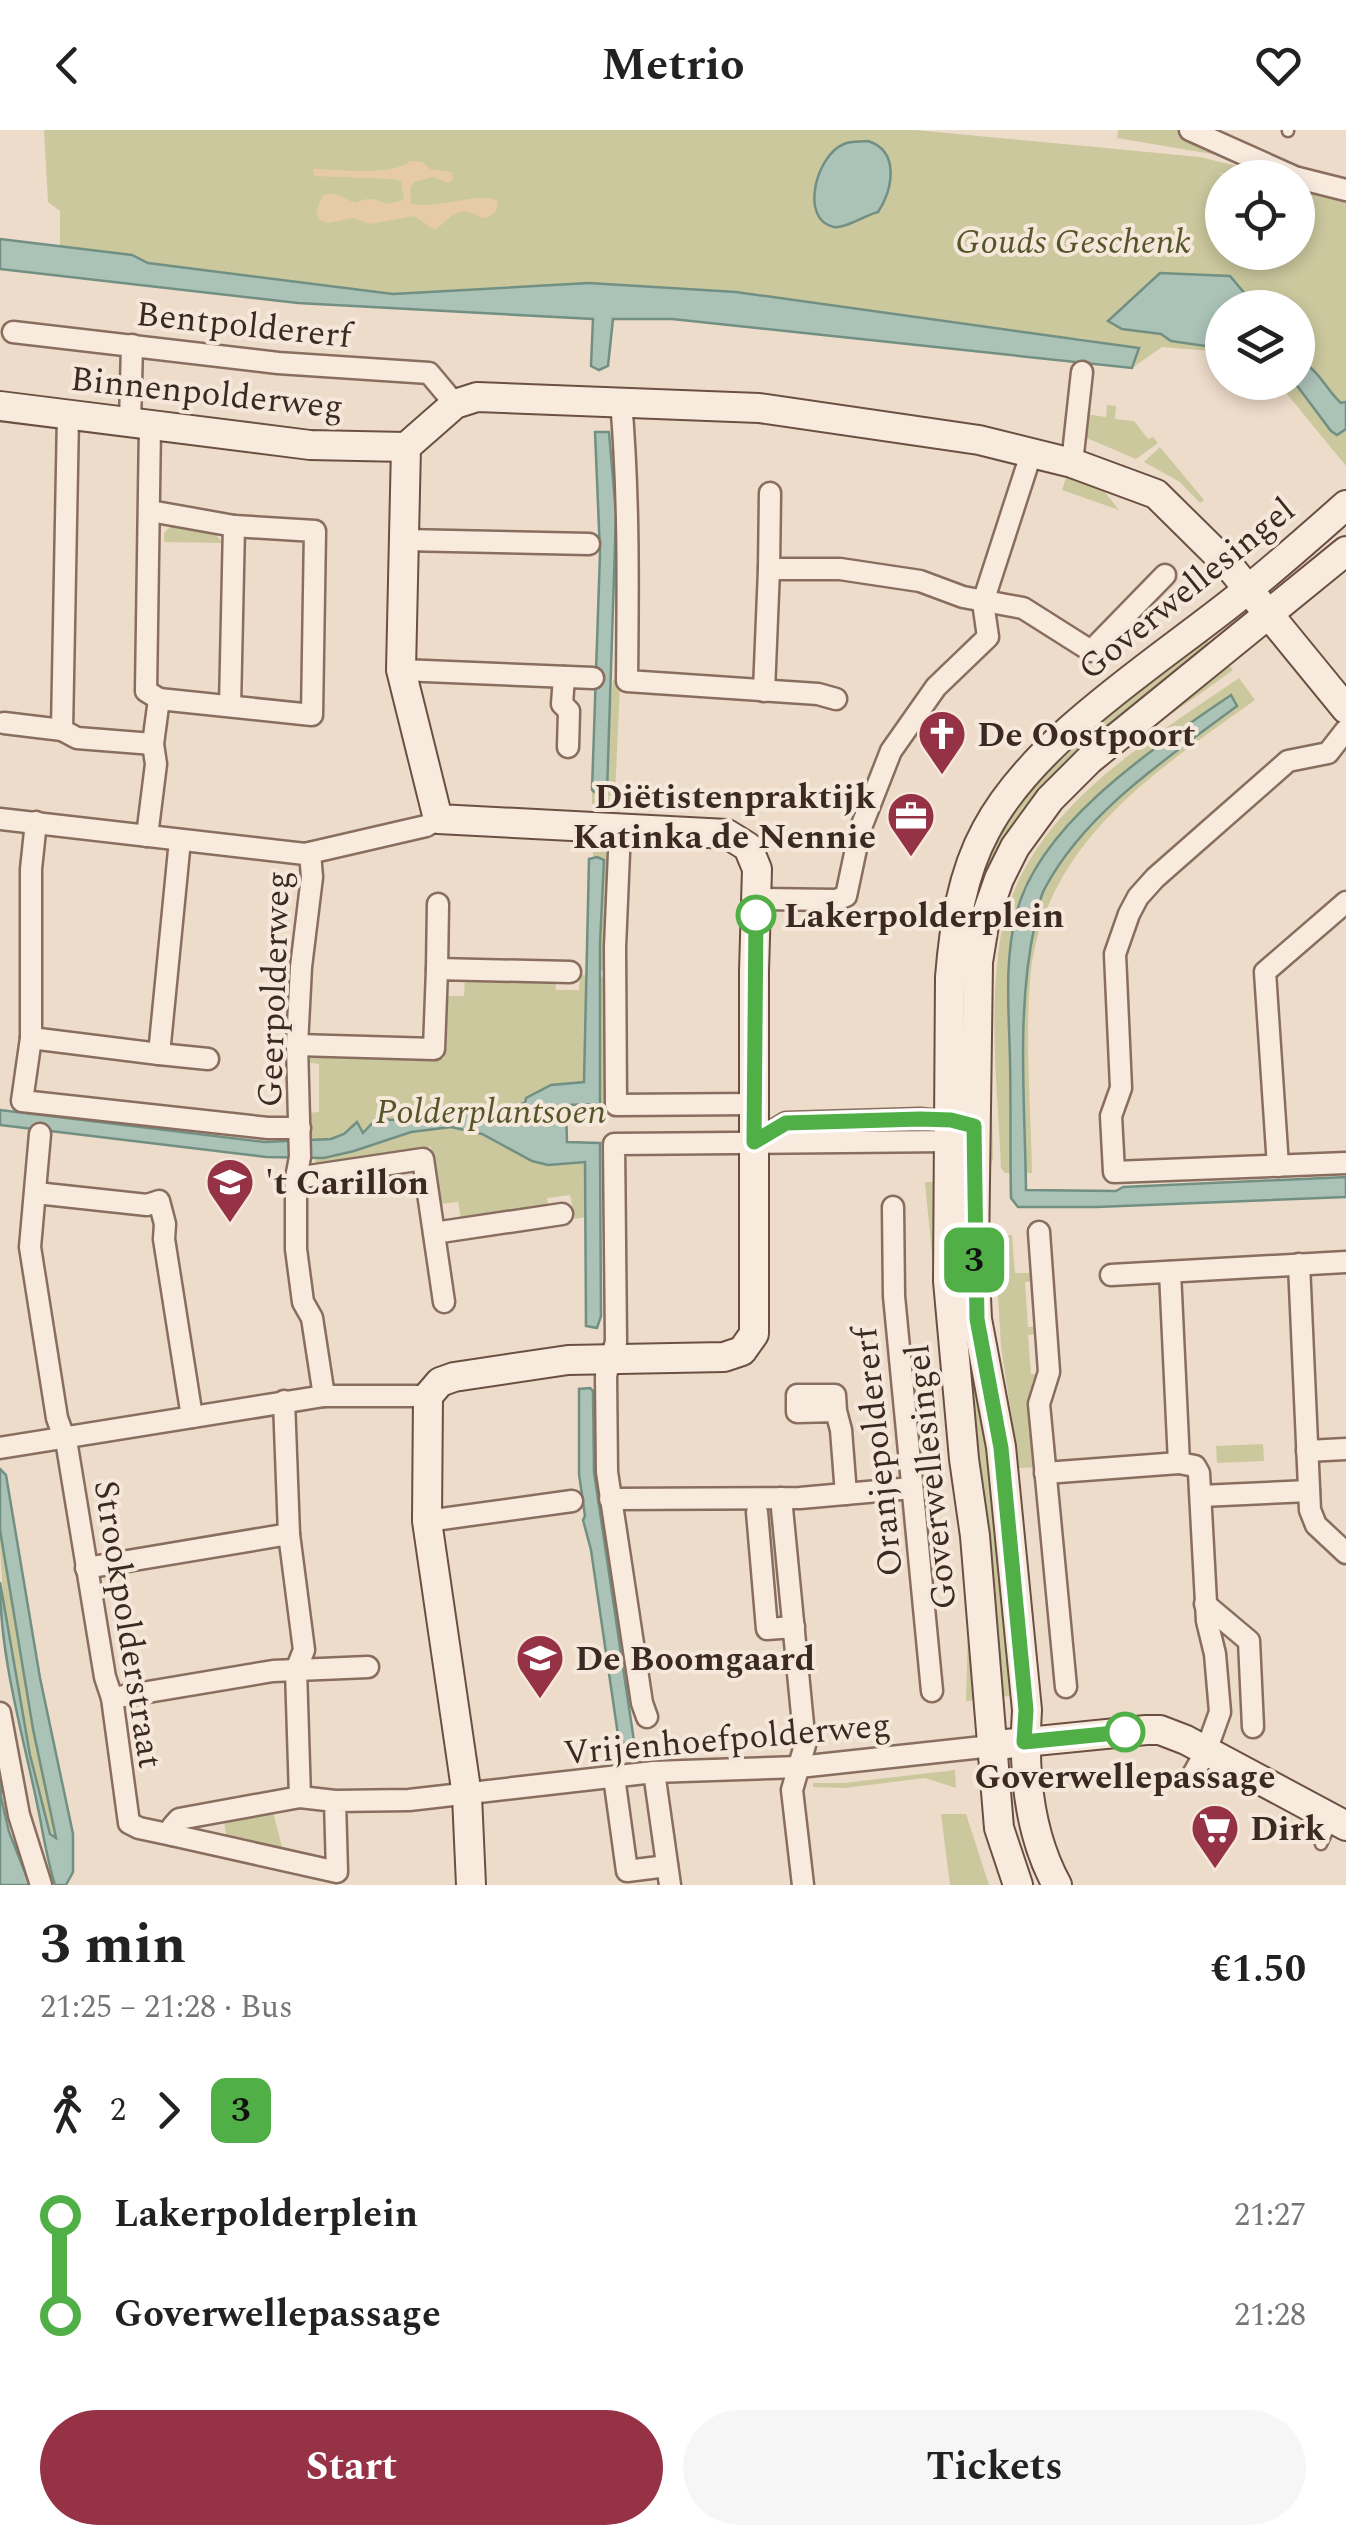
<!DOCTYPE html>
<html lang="en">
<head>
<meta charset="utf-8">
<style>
	:root { --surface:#fff; --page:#f6f6f6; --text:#222; --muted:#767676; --accent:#963245 }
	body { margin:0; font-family:Spectral,serif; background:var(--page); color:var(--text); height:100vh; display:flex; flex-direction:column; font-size:38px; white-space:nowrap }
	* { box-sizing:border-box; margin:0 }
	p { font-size:32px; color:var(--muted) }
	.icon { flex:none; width:55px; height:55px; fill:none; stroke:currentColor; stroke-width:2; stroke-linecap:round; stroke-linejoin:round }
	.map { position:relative; height:1755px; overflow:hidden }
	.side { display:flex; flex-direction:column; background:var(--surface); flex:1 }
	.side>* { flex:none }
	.badge { padding:0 20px; border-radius:15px; font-size:35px; line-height:65px }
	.buttons { position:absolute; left:1205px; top:30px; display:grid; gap:20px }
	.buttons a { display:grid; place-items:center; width:110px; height:110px; border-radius:50%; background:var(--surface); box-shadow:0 5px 15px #0003; font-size:50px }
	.map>.badge { position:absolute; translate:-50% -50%; box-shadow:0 0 0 5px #fff }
	.legs { display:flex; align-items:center; gap:15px; height:110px; padding:0 40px; font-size:32px }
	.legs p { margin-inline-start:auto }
	.headline { display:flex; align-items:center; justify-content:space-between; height:170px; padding:0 40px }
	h1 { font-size:55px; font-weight:700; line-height:75px }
	.action { display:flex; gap:20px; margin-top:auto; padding:20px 40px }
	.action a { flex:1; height:115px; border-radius:60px; background:var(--accent); color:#fff; font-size:40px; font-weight:700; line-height:115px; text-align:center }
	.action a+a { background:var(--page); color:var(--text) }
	ul { padding:0 40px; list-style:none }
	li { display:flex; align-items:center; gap:35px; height:100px; font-size:38px }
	li i { display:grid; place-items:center; width:15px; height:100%; margin:0 12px; background:currentColor }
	li i::after { content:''; width:25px; height:25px; margin:-12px; border:8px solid; border-radius:50%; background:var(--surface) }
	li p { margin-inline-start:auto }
	li:first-child i { background:linear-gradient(#0000 50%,currentColor 0) }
	li:last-child i { background:linear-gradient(currentColor 50%,#0000 0) }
	header { display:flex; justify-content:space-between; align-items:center; height:130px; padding:0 40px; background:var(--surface); font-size:45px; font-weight:700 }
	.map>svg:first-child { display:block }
</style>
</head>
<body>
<header><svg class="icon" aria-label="back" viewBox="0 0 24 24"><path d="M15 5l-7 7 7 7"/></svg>Metrio<svg class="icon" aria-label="heart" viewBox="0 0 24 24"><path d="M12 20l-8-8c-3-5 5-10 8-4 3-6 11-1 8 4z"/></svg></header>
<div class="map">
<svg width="1346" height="1755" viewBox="0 0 1346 1755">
	<rect width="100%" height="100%" fill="#eddcca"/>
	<g fill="#cbc89e">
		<path d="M 44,0 L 915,0 L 1200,27 L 1277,46 L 1217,43 L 1236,47 L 1222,48 L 1222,122 L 1298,122 L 1298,60 L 1346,70 L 1346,336 L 1278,253 L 1298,252 L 1298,178 L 1222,178 L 1222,222 L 1162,217 L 1132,238 L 1138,218 L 1079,208 L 448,172 L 69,122 L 69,118 L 60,117 L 60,81 L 48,72 Z"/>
		<path d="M 1118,0 L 1179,0 L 1235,25 L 1218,25 L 1117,8 Z"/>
		<path d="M 1107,275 L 1116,276 L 1115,289 L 1134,291 L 1148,309 L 1153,307 L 1158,313 L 1136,329 L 1082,306 L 1085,284 L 1106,287 Z"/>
		<path d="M 1160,317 L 1204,370 L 1200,373 L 1180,352 L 1144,332 Z"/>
		<path d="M 1067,345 L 1101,357 L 1119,380 L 1062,360 Z"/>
		<path d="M 173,394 L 210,398 L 223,413 L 164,412 L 164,403 Z"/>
		<path d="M 1200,500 L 1212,517 L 1008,718 L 965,981 L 960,836 L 973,743 L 1015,666 Z"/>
		<path d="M 1225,530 L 1233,540 C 1128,617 999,692 989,836 C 985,900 993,964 993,1028 L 991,1035 L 982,1034 L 991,787 L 1044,684 Z"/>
		<path d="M 1239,548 L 1255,570 C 1153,643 1042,714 1030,851 C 1025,913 1031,981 1032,1043 L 1005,1043 L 1001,1038 C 998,966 989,890 999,817 C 1016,687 1142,615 1239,548 Z"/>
		<path d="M 613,550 L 620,554 L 615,665 L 609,666 L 609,675 L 592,674 L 592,660 L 601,667 Z"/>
		<path d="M 593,720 L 610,721 L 604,841 L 600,841 L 604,730 L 593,728 Z"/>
		<path d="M 580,845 L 585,845 L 585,952 L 560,954 L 562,1034 L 585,1032 L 586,1087 L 575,1089 L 570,1065 L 547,1068 L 549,1081 L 462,1094 L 458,1072 L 440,1074 L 431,1017 L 321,1038 L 316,1035 L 311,1004 L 307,1004 L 306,983 L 319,982 L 319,934 L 306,932 L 317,922 L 351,923 L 351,928 L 365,928 L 365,923 L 444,929 L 445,909 L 440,908 L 441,866 L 464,866 L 465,846 L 555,847 L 556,860 L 579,860 Z"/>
		<path d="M 600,846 L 606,849 L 606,975 L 600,974 Z"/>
		<path d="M 925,1052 L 939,1052 L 982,1570 L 966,1571 L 968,1500 Z"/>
		<path d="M 964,1054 L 1020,1565 L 999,1567 L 969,1329 Z"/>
		<path d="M 1012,1105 L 1015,1143 L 1035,1143 L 1036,1151 L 1025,1152 L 1028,1197 L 1039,1197 L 1039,1204 L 1028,1205 L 1031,1244 L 1042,1244 L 1041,1251 L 1032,1252 L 1039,1337 L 1019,1338 L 1001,1217 L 995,1114 L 1001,1106 Z"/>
		<path d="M 1263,1314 L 1264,1331 L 1217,1333 L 1216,1316 Z"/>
		<path d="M 0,1400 L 33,1599 L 56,1708 L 50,1704 C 26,1605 0,1502 0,1400 Z"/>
		<path d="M 955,1640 L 956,1658 L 925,1648 L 845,1658 L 813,1657 L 813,1653 L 844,1653 Z"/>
		<path d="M 273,1682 L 282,1717 L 280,1723 L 227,1712 L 224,1690 Z"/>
		<path d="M 941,1684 L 966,1684 L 989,1755 L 950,1755 Z"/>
	</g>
	<path fill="#e7cba9" d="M 410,31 L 422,32 L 430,39 L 452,42 L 453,49 L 448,53 L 433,47 L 414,52 L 410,58 L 411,74 C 438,79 481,61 498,71 L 496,81 L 489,87 C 473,88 487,89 472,83 C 455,77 447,92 435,100 L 414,86 L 370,94 L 353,88 L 328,93 L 320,90 L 316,81 L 323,65 L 335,64 L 355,73 C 369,66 374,69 388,74 L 404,70 L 401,51 L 393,49 L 314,46 L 313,39 C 338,39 391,47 410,31 Z"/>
	<g fill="#abc2b7" stroke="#719083" stroke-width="2.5">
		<path d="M 868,11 C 900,21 893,60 878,82 C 865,85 845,99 834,97 C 799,90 816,25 844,14 C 851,11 861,12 868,11 Z"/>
		<path d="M 0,109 L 132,125 L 148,133 L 393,164 L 589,153 L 736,162 L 1139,218 L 1132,238 L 672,189 L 613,189 L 608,236 L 599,240 L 591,236 L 593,189 L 298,173 L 0,139 Z"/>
		<path d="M 1160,143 L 1230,146 L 1256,177 L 1222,178 L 1222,215 L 1219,218 L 1171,211 L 1161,204 L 1122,199 L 1108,191 Z"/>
		<path d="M 1298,231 C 1317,236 1326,260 1341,273 L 1346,272 L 1346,299 L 1337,305 L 1331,301 L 1295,253 L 1298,252 Z"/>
		<path d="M 595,302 L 609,302 L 616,384 L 607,662 L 600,667 L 592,660 L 600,423 Z"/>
		<path d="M 1231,565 L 1237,576 C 1169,627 1086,681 1045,758 C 1039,768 1038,782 1035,794 C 1016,880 1025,972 1026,1060 L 1116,1061 L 1123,1057 L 1346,1047 L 1346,1067 L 1097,1077 L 1018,1077 L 1011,1068 C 1010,1022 1011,976 1010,930 C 1009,882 1004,832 1016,785 C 1038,693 1157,616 1231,565 Z"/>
		<path d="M 597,727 L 604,730 L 600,814 L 600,974 L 566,975 L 567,1012 L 600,1013 L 601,1186 L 597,1198 L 586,1196 L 585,1032 L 548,1035 L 532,1031 L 482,1004 L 451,997 L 411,1002 L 354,1021 L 324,1028 L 266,1027 L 0,995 L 0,980 L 265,1012 L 331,1009 L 344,1004 L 357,992 L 363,1003 L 376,989 L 395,990 L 414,984 L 435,982 L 481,984 L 525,973 L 526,968 L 551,955 L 584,952 L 589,729 Z"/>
		<path d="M 590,1258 L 593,1261 L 594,1342 L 634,1611 L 630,1614 L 619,1612 L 591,1420 L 583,1390 L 585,1386 L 579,1344 L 579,1259 Z"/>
		<path d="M 0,1339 L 6,1345 L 40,1548 L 73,1704 L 73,1742 L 66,1755 L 55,1755 C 48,1733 44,1710 40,1688 C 25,1611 0,1532 0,1452 L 30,1625 L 50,1704 L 56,1708 L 33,1599 L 0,1400 Z"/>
		<path d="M 0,1641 L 1,1667 L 9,1702 L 30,1755 L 0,1755 Z"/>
	</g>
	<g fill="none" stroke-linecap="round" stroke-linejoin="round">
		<g stroke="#896e5f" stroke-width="15">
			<g id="lane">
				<path d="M 1288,1 L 1288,0"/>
				<path d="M 1321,1714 L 1331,1693"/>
			</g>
		</g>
		<g stroke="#896e5f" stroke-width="25">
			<g id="street">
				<path d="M 1190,0 L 1297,48"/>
				<path d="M 1298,48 L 1346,60"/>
				<path d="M 13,202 L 278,233 L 429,243 L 455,274"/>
				<path d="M 621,271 C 629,364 628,457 627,551 L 818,564 L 836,569"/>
				<path d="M 68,286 L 62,600 L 77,608 L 153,614"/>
				<path d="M 130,293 L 132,215"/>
				<path d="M 1072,333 L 1082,242"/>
				<path d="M 150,381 L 234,396 L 315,401 L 312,585 L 159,569"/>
				<path d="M 404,410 L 589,414"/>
				<path d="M 769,439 L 770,363"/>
				<path d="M 401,540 L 593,548"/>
				<path d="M 564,547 L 562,574 L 569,581 L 568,617"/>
				<path d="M 764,561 L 769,439 L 840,439 L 920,451 L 963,467 L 1023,478 L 1091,521 L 1165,445"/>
				<path d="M 230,576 L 234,396"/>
				<path d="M 4,593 L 62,600"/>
				<path d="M 1346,600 L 1328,623 L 1288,631 L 1155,748 L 1138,767 L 1129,784 L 1115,824 L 1121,958 L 1111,986 L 1114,1042 L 1346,1033"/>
				<path d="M 0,689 L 305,724 L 426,696 L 438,689"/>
				<path d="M 36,692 L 31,739 L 31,908 L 22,971 L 268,998 L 300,998"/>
				<path d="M 620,699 L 615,817 L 616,975 L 754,974"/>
				<path d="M 147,706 L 156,634 L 153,614 L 159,569 L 146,561 L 150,296"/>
				<path d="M 310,723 L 312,747 L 301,837 L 297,915 L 300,1027 L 296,1048 L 296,1119 L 303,1172 L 312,1188 L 324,1266"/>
				<path d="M 757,769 L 836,770 L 846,766 L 860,700 L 891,621 L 936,557 L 988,507 L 983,472 L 1032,321"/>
				<path d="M 437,839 L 438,774"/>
				<path d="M 31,908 L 159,924 L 180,710"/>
				<path d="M 297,915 L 434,919 L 437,839 L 570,842"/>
				<path d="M 159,924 L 208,929"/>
				<path d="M 40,1004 L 30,1117 L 57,1288 L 67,1316 L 105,1547 L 112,1568 L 129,1693 L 139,1698 L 172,1705"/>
				<path d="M 754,1012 L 786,993 L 920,989 L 962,993"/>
				<path d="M 1278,1036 L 1265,842 L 1346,772"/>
				<path d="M 296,1048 L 423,1029 L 444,1172"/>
				<path d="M 36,1063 L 147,1075 L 159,1071 L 165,1094 L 164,1109 L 192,1287"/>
				<path d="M 893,1077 L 894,1166 L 932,1561"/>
				<path d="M 1039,1102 L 1049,1242 L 1039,1274 L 1066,1557"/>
				<path d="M 434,1103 L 562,1084"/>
				<path d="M 1299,1134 L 1310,1380 L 1316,1395 L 1346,1423"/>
				<path d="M 1170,1142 L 1179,1333 L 1195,1336 L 1199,1343 L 1207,1491 L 1215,1524 L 1220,1582 L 1206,1621 L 1191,1648"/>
				<path d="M 1111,1145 L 1346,1132"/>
				<path d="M 284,1271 L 289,1404 L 304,1520 L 296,1540 L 300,1667"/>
				<path d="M 836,1281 L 835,1265 L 797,1265 L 797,1282 L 836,1281 L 841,1300 L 846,1364"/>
				<path d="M 0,1318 L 324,1266 L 428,1266"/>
				<path d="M 1307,1321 L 1346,1319"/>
				<path d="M 1045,1343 L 1179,1333"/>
				<path d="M 1201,1366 L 1309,1361"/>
				<path d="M 781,1368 L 805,1615 L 792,1660 L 803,1755"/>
				<path d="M 610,1369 L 800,1368 L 912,1358"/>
				<path d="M 757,1382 L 767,1499 L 794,1497"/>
				<path d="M 427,1391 L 572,1371"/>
				<path d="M 86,1438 L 289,1404"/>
				<path d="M 1205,1474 L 1249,1511 L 1253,1597"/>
				<path d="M 112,1568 L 273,1541 L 368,1537"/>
				<path d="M 0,1583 L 19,1685 L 41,1755"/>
				<path d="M 647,1587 L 642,1573 L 607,1342 L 606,1245 L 616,1212 L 614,1014 L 950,1011 L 958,1006"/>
				<path d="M 654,1642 L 670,1755"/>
				<path d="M 614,1647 L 627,1741 L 667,1736"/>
				<path d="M 335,1671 L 337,1742 L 172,1705 L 172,1697 L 179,1689 L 300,1667 L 335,1671 L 409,1670 L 654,1642 L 799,1637 L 992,1616"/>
			</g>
		</g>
		<g stroke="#6b4f42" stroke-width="32">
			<g id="secondary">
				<path d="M 0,276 L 310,315 L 406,317"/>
				<path d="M 1006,1614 L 1146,1600 L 1160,1600 L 1186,1610 L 1346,1696"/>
				<path d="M 471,1755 L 467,1666 L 427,1391 L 428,1266 L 440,1252 L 454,1247 L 568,1230 L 724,1227 L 742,1221 L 754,1204 L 754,841 L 757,739 L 748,717 L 727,704 L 438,689 L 401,540 L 406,317 L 455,274 L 477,267 L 759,278 L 979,310 L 1072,333 L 1156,364 L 1230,437 L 1346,579"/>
				<path d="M 1018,1755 L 999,1698 L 975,1406 L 964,1329 L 948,1151 L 950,847 C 954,797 962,744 986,700 C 1034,609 1156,533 1236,469 C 1274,439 1310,407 1346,375"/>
				<path d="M 1057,1755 C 1028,1702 1023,1639 1027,1580 L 1001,1317 L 977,1189 L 974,1124 L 978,832 L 985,789 L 999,749 L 1015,717 L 1050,669 L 1089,630 L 1346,421"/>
			</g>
		</g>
		<use href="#lane" stroke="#f8ebde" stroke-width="10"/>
		<use href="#street" stroke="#f8ebde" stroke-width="20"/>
		<use href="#secondary" stroke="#f8ebde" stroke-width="28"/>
	</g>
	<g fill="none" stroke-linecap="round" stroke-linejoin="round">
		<g stroke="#fff" stroke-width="22">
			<path id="line-1" d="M 756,785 L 754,1012 L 786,993 L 920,989 L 951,990 L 974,996 L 977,1189 L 1001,1318 L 1026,1580 L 1024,1612 L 1125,1602"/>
		</g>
		<use href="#line-1" stroke="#50af46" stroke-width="15"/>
	</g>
	<defs>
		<g id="church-pin" transform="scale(2.5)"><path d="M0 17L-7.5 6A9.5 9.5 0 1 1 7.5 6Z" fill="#963245" stroke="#f5e8da"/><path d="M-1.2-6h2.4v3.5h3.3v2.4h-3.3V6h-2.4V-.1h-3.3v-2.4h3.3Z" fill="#fff"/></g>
		<g id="office-pin" transform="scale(2.5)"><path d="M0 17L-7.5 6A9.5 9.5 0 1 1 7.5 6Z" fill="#963245" stroke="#f5e8da"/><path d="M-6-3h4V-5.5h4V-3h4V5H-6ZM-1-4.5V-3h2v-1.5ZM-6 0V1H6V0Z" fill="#fff"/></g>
		<g id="school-pin" transform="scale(2.5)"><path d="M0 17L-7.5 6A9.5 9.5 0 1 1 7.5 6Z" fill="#963245" stroke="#f5e8da"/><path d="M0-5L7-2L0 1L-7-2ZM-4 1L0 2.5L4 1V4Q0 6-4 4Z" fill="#fff"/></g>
		<g id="supermarket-pin" transform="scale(2.5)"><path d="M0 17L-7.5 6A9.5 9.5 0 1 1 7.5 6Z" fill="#963245" stroke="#f5e8da"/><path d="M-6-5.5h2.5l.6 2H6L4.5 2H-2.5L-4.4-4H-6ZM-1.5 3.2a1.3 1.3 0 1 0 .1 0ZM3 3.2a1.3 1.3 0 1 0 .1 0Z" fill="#fff"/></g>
	</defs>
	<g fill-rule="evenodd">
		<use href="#church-pin" x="942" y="604"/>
		<use href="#office-pin" x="911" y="686"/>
		<use href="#school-pin" x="230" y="1052"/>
		<use href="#school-pin" x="540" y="1528"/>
		<use href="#supermarket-pin" x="1215" y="1698"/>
	</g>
	<g fill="#fff" stroke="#50af46" stroke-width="5">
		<circle cx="756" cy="785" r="18"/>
		<circle cx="1125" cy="1602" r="18"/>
	</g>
	<g text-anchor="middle" stroke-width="8" stroke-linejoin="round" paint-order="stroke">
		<g font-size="35" font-style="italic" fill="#535629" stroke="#f5e8da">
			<text x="1073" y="123">Gouds Geschenk</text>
			<text x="491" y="993">Polderplantsoen</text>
		</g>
		<g font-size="35" fill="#3b2922" stroke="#f5e8da">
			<text transform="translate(244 194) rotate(6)" y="12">Bentpoldererf</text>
			<text transform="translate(207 262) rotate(6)" y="12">Binnenpolderweg</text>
			<text transform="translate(1186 458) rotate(-39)" y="12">Goverwellesingel</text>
			<text transform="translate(273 859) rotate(-88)" y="12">Geerpolderweg</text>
			<text transform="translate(877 1322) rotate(-96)" y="12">Oranjepoldererf</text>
			<text transform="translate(930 1347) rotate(-96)" y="12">Goverwellesingel</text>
			<text transform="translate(129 1494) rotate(81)" y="12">Strookpolderstraat</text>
			<text transform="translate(727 1608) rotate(-5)" y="12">Vrijenhoefpolderweg</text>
		</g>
		<g font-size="35" font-weight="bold" fill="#3b2922" stroke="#f5e8da" text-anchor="start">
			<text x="977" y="616">De Oostpoort</text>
			<text x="876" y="678" text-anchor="end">Diëtistenpraktijk<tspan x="876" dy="40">Katinka de Nennie</tspan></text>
			<text x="265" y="1064">'t Carillon</text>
			<text x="575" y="1540">De Boomgaard</text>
			<text x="1250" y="1710">Dirk</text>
		</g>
		<g font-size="35" font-weight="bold" fill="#3b2922" stroke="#f5e8da" text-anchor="start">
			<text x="784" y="797">Lakerpolderplein</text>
			<text x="1125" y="1658" text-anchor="middle">Goverwellepassage</text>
		</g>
	</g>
</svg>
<div class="buttons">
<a><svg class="icon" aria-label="locate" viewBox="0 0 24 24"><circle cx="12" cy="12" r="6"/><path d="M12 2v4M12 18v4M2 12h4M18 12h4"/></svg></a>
<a><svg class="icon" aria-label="layers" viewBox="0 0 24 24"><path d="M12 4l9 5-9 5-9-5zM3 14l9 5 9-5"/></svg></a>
</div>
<b class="badge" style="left:974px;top:1130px;background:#50af46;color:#111">3</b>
</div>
<section class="side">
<div class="headline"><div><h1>3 min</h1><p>21:25 – 21:28 · Bus</p></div><b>€1.50</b></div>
<div class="legs"><svg class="icon" aria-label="walk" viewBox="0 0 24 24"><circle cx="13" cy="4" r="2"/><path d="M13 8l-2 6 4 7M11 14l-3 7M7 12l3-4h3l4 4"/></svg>2<svg class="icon" aria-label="forward" viewBox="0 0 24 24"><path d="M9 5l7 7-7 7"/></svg><b class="badge" style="background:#50af46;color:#111">3</b></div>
<ul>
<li><i style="color:#50af46"></i><b>Lakerpolderplein</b><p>21:27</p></li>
<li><i style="color:#50af46"></i><b>Goverwellepassage</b><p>21:28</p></li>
</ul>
<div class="action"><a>Start</a><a>Tickets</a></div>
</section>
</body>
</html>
